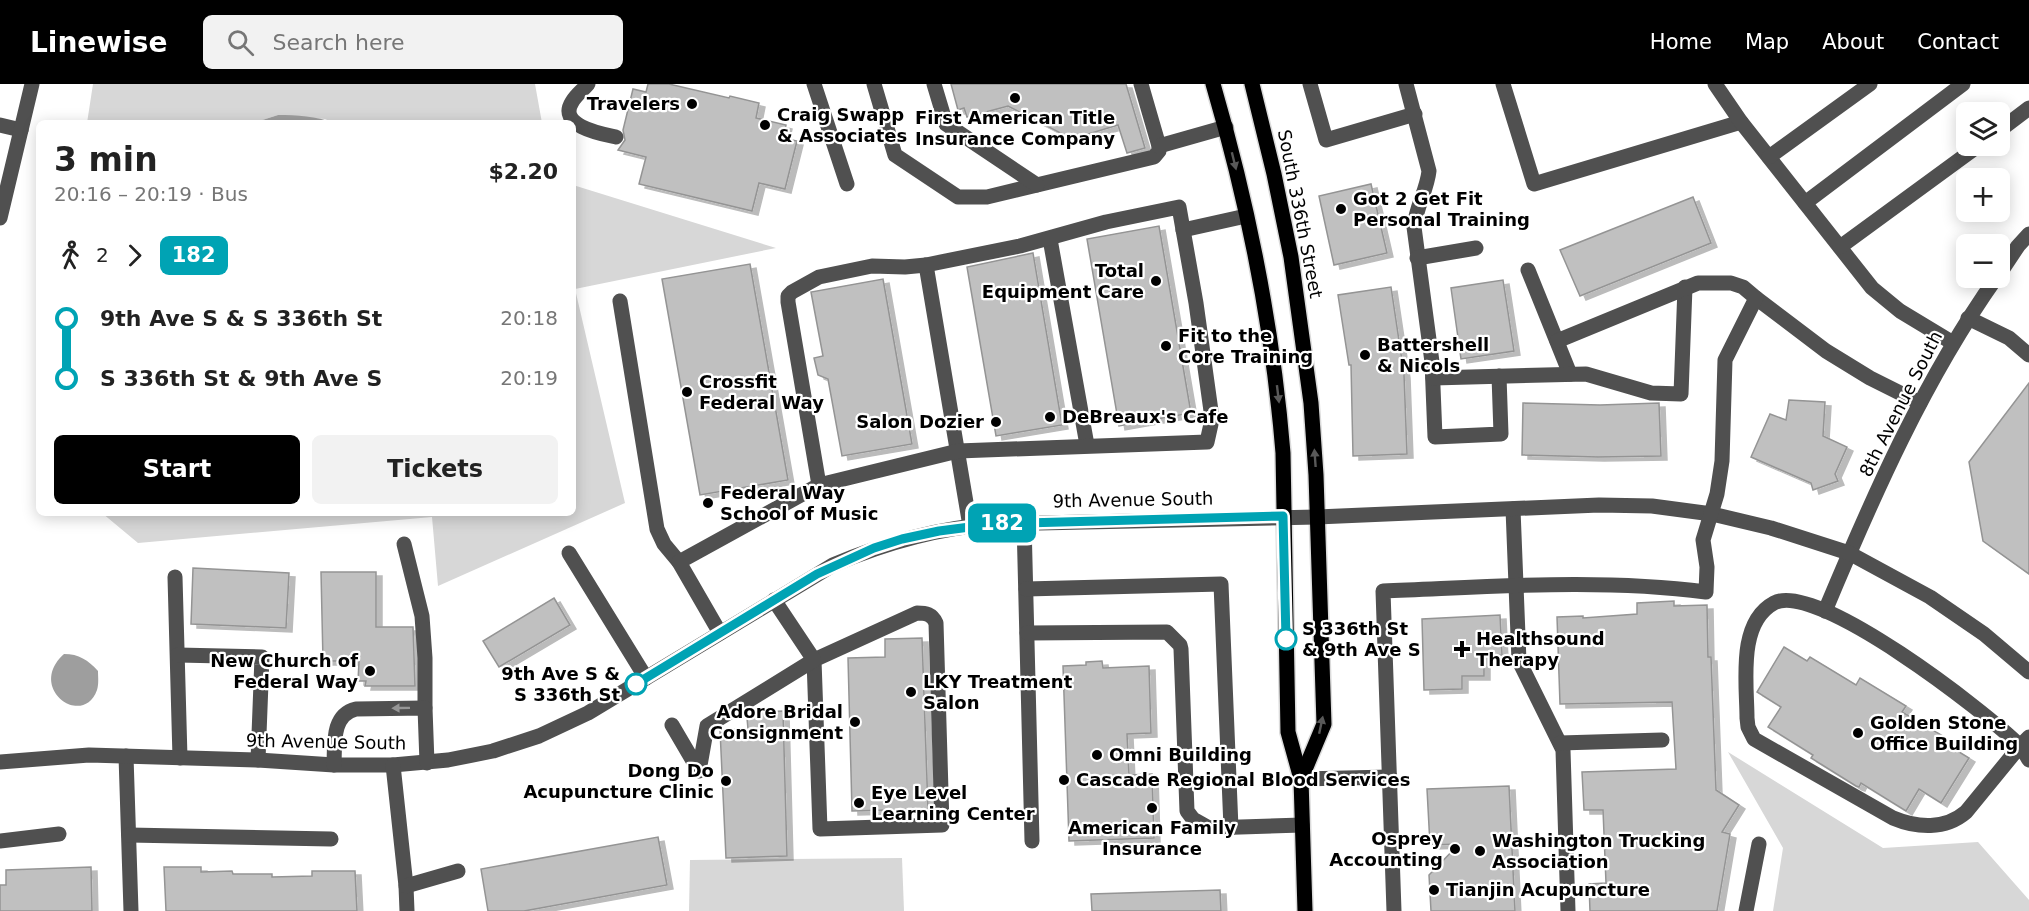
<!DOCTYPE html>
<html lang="en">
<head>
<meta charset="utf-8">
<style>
	:root { --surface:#fff; --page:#f2f2f2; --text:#222; --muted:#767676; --accent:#000 }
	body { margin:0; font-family:"DejaVu Sans",sans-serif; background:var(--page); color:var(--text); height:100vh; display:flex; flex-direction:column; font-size:22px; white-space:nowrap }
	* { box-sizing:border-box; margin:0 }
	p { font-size:20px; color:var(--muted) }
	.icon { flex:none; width:33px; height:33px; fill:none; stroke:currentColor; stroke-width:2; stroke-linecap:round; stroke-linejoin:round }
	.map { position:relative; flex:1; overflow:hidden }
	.sheet { position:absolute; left:36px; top:36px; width:540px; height:396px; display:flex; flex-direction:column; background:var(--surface); border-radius:9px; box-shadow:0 3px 15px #0003 }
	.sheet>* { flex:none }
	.badge { padding:0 12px; border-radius:9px; font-size:21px; line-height:39px }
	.fabs { position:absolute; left:1956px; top:18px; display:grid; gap:12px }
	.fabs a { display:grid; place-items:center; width:54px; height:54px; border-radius:9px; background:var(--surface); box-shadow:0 3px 15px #0003; font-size:30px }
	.map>.badge { position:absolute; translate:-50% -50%; box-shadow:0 0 0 3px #fff }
	.legs { display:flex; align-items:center; gap:9px; height:66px; padding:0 18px; font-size:20px }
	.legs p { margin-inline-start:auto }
	.headline { display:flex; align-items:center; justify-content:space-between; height:102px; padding:0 18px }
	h1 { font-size:33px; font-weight:700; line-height:45px }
	.button { display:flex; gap:12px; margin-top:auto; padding:12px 18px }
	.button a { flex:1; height:69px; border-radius:9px; background:var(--accent); color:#fff; font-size:24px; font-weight:700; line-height:69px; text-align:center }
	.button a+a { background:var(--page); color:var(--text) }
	ul { padding:0 18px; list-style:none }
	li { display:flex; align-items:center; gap:21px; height:60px; font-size:22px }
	li i { display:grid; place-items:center; width:9px; height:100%; margin:0 8px; background:currentColor }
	li i::after { content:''; width:15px; height:15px; margin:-8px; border:4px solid; border-radius:50%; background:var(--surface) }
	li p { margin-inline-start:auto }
	li:first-child i { background:linear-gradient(#0000 50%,currentColor 0) }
	li:last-child i { background:linear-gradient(currentColor 50%,#0000 0) }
	header { display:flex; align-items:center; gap:36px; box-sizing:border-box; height:84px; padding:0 30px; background:var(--accent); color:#fff }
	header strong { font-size:28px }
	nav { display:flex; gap:33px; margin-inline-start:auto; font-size:21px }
	.search { width:420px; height:54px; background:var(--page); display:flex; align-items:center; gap:15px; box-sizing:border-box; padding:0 21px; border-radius:9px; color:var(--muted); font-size:22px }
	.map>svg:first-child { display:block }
</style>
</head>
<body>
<header>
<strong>Linewise</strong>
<div class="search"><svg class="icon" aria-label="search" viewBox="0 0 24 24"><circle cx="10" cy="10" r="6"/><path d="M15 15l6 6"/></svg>Search here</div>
<nav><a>Home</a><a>Map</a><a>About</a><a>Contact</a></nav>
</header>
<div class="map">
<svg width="2029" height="827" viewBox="0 0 2029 827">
	<defs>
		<filter id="shadow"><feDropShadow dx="6" dy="4" stdDeviation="0" flood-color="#0004"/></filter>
	</defs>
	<rect width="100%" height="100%" fill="#fff"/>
	<g fill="#d7d7d7">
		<path d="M 93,0 L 535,0 L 542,39 L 334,39 L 325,35 L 278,31 L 253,39 L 87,39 Z"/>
		<path d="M 573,101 L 776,164 L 575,205 L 625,419 L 438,502 L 432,433 L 138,459 L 102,429 L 573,429 Z"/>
		<path d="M 1728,668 L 1883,764 L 1978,758 L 2029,816 L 2029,827 L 1773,827 L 1783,764 Z"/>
		<path d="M 902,774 L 904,827 L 689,827 L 690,776 Z"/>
	</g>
	<g fill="#9e9e9e">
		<path d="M 278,31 C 297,31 316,32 334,39 L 253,39 Z"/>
		<path d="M 64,570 C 79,570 88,576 98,587 C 98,593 99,600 97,606 C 83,645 26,604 64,570 Z"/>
	</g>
	<g fill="#c0c0c0" stroke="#949494" stroke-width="1.5" filter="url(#shadow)">
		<path d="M 648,0 L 669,0 L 729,14 L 730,12 L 759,19 L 756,34 L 786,41 L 783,54 L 797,57 L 785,105 L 759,99 L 752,127 L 639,100 L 646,73 L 618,66 L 625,56 L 623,46 L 633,5 L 646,8 Z"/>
		<path d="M 951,0 L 1126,0 L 1145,64 L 1127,69 L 1118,41 L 1072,55 L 1008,22 L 967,33 L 964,24 L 958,26 Z"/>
		<path d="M 1371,100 L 1387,169 L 1334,181 L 1319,112 Z"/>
		<path d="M 1693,113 L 1711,159 L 1580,212 L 1560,166 Z"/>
		<path d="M 1159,142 L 1191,329 L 1119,342 L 1087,155 Z"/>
		<path d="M 1033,169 L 1062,341 L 996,352 L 967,183 Z"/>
		<path d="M 750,180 L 788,396 L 700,411 L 662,195 Z"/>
		<path d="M 883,195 L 912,360 L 842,372 L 828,295 L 818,291 L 814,274 L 823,272 L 811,208 Z"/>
		<path d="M 1503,196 L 1514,267 L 1461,275 L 1451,204 Z"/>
		<path d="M 1391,203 L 1404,290 L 1407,370 L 1353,372 L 1351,281 L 1349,281 L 1338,211 Z"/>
		<path d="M 2029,299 L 2029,490 L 1983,457 L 1969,378 Z"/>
		<path d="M 1789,316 L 1825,318 L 1823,352 L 1847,363 L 1835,390 L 1838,397 L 1813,406 L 1811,399 L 1751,373 L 1770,330 L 1786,336 Z"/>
		<path d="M 1523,319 L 1600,321 L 1659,319 L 1661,372 L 1598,373 L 1522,371 Z"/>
		<path d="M 193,484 L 289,489 L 286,544 L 191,540 Z"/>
		<path d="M 321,488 L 376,488 L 376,543 L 413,543 L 415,602 L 365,602 L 366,597 L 358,597 L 359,577 L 323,577 Z"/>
		<path d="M 554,514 L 570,541 L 499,583 L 483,557 Z"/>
		<path d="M 1674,517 L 1674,522 L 1707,521 L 1708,573 L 1711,573 L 1716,706 L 1739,721 L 1722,748 L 1730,750 L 1717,827 L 1590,827 L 1589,800 L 1606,799 L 1603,726 L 1584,726 L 1582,688 L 1676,685 L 1672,618 L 1560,620 L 1557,533 L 1583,532 L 1583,534 L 1637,530 L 1637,519 Z"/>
		<path d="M 1500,531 L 1502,571 L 1484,572 L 1484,592 L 1462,592 L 1462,605 L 1424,606 L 1422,535 Z"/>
		<path d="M 922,554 L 928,725 L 852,727 L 848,574 L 885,573 L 885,555 Z"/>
		<path d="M 1784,563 L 1807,577 L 1810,573 L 1856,601 L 1860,594 L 1906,622 L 1902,628 L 1948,655 L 1946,660 L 1969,674 L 1941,719 L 1919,705 L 1906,727 L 1861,699 L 1859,703 L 1856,702 L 1811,674 L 1813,671 L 1768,643 L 1781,623 L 1757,608 Z"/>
		<path d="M 1102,577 L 1103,584 L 1149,582 L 1151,649 L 1127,650 L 1129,691 L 1152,690 L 1154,754 L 1069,757 L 1063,582 L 1086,581 L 1086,578 Z"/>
		<path d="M 783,627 L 787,772 L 726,774 L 720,646 L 748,645 L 747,634 L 752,635 L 752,628 Z"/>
		<path d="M 1509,702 L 1515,827 L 1431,827 L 1429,791 L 1459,760 L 1430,761 L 1427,705 Z"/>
		<path d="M 658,753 L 667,801 L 524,827 L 488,827 L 481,785 Z"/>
		<path d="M 91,783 L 92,827 L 0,827 L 0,801 L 6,801 L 6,786 Z"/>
		<path d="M 164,783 L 201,783 L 201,788 L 232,787 L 233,790 L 272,790 L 272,793 L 312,792 L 312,787 L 355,787 L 357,827 L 166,827 Z"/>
		<path d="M 1220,806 L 1221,827 L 1092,827 L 1091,810 Z"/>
	</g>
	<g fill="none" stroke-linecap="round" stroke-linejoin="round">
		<g stroke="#dbdbdb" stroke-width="18">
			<g id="major">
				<path d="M 1213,0 C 1248,120 1273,245 1283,369 L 1288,648 L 1301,695 L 1305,827"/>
				<path d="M 1252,0 L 1274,90 L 1291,173 L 1311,319 L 1316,391 L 1324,640 L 1301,695"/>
			</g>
		</g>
		<g stroke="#505050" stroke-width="15">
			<path d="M 588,0 C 583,6 576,11 572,18 C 557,42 602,50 616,53"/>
			<path d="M 814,0 L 847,100"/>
			<path d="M 874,0 L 895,71 L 958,113 L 987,113 L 1154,73 L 1159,67 L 1159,62 L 1141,0"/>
			<path d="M 934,0 L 946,40 L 1037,101"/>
			<path d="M 1310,0 L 1326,56 L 1415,30"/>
			<path d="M 1406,0 L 1429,87 C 1427,106 1416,123 1414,143 L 1432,278 L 1435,353 L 1501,350 L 1499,292"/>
			<path d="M 1503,0 L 1534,100 L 1741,38"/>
			<path d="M 1715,0 L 1741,38 L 1872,204 L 1900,227 L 1953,259"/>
			<path d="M 0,41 L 21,46"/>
			<path d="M 2000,46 L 2029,24"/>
			<path d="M 1159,62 L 1226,43"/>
			<path d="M 1769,73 L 1870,0"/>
			<path d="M 1805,119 L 1963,0"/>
			<path d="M 0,134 L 32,0"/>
			<path d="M 1183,146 L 1246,132"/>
			<path d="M 1050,155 L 1087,361"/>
			<path d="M 1840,163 L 1978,62"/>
			<path d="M 1417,174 L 1476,164"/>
			<path d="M 926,181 L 970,442"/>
			<path d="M 1528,186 L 1570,290"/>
			<path d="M 2000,189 L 2018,162 L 2029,150"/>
			<path d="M 1756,214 L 1826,267 L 1870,294 L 1920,319"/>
			<path d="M 620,217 L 657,445 L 664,460 L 679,478"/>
			<path d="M 1968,234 L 2009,254 L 2029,271"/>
			<path d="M 1433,294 L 1586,290 L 1651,309 L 1681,310 L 1685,203"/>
			<path d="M 1513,425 L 1519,577 L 1563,666 L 1568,827"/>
			<path d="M 1024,438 L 1032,757"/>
			<path d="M 404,460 L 422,532 L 425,574 L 425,624"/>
			<path d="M 569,469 L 646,594"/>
			<path d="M 175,493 L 180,674"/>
			<path d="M 1026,505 L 1221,500 L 1231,744"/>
			<path d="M 1825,527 C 1873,412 1924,296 1996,194"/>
			<path d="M 917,529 C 926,529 932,530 936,539 L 942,741 L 820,745 L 814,576 Z"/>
			<path d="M 720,549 L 679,478 L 819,401 L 788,218 L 788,212 L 792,208 L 819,193 L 872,182 L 905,183 L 926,181 L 1020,162 L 1106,138 L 1179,123 L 1196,219 L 1211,327 L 1211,340 L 1207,358 L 958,367 L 819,401"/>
			<path d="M 1027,549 L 1167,548 L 1180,561 L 1181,565 L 1187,727 L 1193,735 L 1209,744 L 1302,741"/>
			<path d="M 178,571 L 262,573 L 258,676"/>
			<path d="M 672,641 L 699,687 L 707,642 L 814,576 L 774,516"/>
			<path d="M 2029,653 L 2020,662 L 1966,728 C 1945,746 1917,744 1893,734 L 1754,655 L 1748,643 L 1747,634 C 1747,600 1737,539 1774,519 C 1816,496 1987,629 2019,661 C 2023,665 2026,671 2029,676"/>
			<path d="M 1560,659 L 1662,656"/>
			<path d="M 126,672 L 131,827"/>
			<path d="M 0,678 L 89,671 L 258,676 L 334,681 L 393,681 L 448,676 L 493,667 L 539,652 L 588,629 L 833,481 C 885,459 937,444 993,440 L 1317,433 L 1599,421 L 1652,422 L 1712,430 L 1771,444 L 1849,469 L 1930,513 L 1984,550 L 2029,588"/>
			<path d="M 334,681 C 335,661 331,631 356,625 L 425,624 L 427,679"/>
			<path d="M 393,681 L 406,802 L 407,827"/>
			<path d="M 1301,695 L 1390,693"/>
			<path d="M 129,751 L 331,755"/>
			<path d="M 0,757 L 59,750"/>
			<path d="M 406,802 L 458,787"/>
			<path d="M 1394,827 L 1383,507 C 1491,503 1599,494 1706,508 L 1707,483 L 1703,456 L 1717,410 L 1722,377 L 1725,276 L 1756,214 L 1743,203 L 1731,199 L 1698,199 L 1557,257"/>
			<path d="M 1746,827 L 1759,760"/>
		</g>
		<use href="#major" stroke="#000" stroke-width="15"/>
	</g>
	<defs><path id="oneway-solid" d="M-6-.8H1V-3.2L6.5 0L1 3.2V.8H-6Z" transform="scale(1.5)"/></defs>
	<g fill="#595959">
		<use href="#oneway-solid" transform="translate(1234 77) rotate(76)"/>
		<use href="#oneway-solid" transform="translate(1278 310) rotate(83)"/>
		<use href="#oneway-solid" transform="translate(1315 374) rotate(-94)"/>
		<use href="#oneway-solid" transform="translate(1321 641) rotate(-78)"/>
	</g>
	<use fill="#969696" href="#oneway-solid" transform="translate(401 624) rotate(179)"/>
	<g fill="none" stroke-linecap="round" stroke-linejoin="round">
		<g stroke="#fff" stroke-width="14">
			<path id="line-1" d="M 636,600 L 817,490 L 874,464 L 902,455 L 939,447 L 993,440 L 1283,432 L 1286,555"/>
		</g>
		<use href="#line-1" stroke="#00a3b4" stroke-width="9"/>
	</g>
	<g fill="#000" stroke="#fff" stroke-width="2">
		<circle cx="1015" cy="14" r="6"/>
		<circle cx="692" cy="20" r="6"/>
		<circle cx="765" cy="41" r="6"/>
		<circle cx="1341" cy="125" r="6"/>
		<circle cx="1156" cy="197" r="6"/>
		<circle cx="1166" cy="262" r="6"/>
		<circle cx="1365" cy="271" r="6"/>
		<circle cx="687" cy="308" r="6"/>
		<circle cx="1050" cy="333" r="6"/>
		<circle cx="996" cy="338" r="6"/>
		<circle cx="708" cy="419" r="6"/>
		<path d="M1459 556h6v6h6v6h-6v6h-6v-6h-6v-6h6z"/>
		<circle cx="370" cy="587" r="6"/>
		<circle cx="911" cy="608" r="6"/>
		<circle cx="855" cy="638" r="6"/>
		<circle cx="1858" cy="649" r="6"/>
		<circle cx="1097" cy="671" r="6"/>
		<circle cx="1064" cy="696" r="6"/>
		<circle cx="726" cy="697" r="6"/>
		<circle cx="859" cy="719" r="6"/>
		<circle cx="1152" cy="724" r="6"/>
		<circle cx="1455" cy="765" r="6"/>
		<circle cx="1480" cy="767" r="6"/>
		<circle cx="1434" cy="806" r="6"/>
	</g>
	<g fill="#fff" stroke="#00a3b4" stroke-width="3">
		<circle cx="1286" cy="555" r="10"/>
		<circle cx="636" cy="600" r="10"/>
	</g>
	<g text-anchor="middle" stroke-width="4.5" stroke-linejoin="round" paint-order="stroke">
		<g font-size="18" font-weight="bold" fill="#000" stroke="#fff" text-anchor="start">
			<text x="680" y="26" text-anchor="end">Travelers</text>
			<text x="777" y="37">Craig Swapp<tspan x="777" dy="21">&amp; Associates</tspan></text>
			<text x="1015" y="40" text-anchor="middle">First American Title<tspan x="1015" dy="21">Insurance Company</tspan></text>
			<text x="1353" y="121">Got 2 Get Fit<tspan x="1353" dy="21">Personal Training</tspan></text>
			<text x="1144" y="193" text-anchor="end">Total<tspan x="1144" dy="21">Equipment Care</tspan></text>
			<text x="1178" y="258">Fit to the<tspan x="1178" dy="21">Core Training</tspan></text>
			<text x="1377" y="267">Battershell<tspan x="1377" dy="21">&amp; Nicols</tspan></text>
			<text x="699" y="304">Crossfit<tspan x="699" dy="21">Federal Way</tspan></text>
			<text x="1062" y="339">DeBreaux's Cafe</text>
			<text x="984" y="344" text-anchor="end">Salon Dozier</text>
			<text x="720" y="415">Federal Way<tspan x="720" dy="21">School of Music</tspan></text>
			<text x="1476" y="561">Healthsound<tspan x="1476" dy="21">Therapy</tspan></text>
			<text x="358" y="583" text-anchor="end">New Church of<tspan x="358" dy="21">Federal Way</tspan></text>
			<text x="923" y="604">LKY Treatment<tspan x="923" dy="21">Salon</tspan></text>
			<text x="843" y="634" text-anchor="end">Adore Bridal<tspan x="843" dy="21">Consignment</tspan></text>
			<text x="1870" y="645">Golden Stone<tspan x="1870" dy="21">Office Building</tspan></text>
			<text x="1109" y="677">Omni Building</text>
			<text x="714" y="693" text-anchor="end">Dong Do<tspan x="714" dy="21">Acupuncture Clinic</tspan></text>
			<text x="1076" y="702">Cascade Regional Blood Services</text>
			<text x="871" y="715">Eye Level<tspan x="871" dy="21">Learning Center</tspan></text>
			<text x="1152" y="750" text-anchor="middle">American Family<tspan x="1152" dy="21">Insurance</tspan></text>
			<text x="1443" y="761" text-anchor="end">Osprey<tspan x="1443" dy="21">Accounting</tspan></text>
			<text x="1492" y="763">Washington Trucking<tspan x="1492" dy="21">Association</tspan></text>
			<text x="1446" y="812">Tianjin Acupuncture</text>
		</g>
		<g font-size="18" fill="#000" stroke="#fff">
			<text transform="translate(1300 130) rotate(79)" y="6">South 336th Street</text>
			<text transform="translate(1901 320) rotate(-63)" y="6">8th Avenue South</text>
			<text transform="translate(1133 416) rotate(-1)" y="6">9th Avenue South</text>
			<text transform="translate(326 658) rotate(1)" y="6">9th Avenue South</text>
		</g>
		<g font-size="18" font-weight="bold" fill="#000" stroke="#fff" text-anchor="start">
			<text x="1302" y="551">S 336th St<tspan x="1302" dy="21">&amp; 9th Ave S</tspan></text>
			<text x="620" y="596" text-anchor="end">9th Ave S &amp;<tspan x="620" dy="21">S 336th St</tspan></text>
		</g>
	</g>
</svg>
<div class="fabs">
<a><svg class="icon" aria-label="layers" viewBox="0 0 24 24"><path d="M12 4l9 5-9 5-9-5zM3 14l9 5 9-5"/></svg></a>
<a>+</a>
<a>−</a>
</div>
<b class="badge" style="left:1002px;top:439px;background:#00a3b4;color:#fff">182</b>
<section class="sheet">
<div class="headline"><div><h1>3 min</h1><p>20:16 – 20:19 · Bus</p></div><b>$2.20</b></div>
<div class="legs"><svg class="icon" aria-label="walk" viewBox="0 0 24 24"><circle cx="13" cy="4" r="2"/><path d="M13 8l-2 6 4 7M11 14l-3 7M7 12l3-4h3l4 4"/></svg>2<svg class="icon" aria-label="forward" viewBox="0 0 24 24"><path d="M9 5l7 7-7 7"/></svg><b class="badge" style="background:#00a3b4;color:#fff">182</b></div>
<ul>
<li><i style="color:#00a3b4"></i><b>9th Ave S &amp; S 336th St</b><p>20:18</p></li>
<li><i style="color:#00a3b4"></i><b>S 336th St &amp; 9th Ave S</b><p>20:19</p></li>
</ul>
<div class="button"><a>Start</a><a>Tickets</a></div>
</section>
</div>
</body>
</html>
